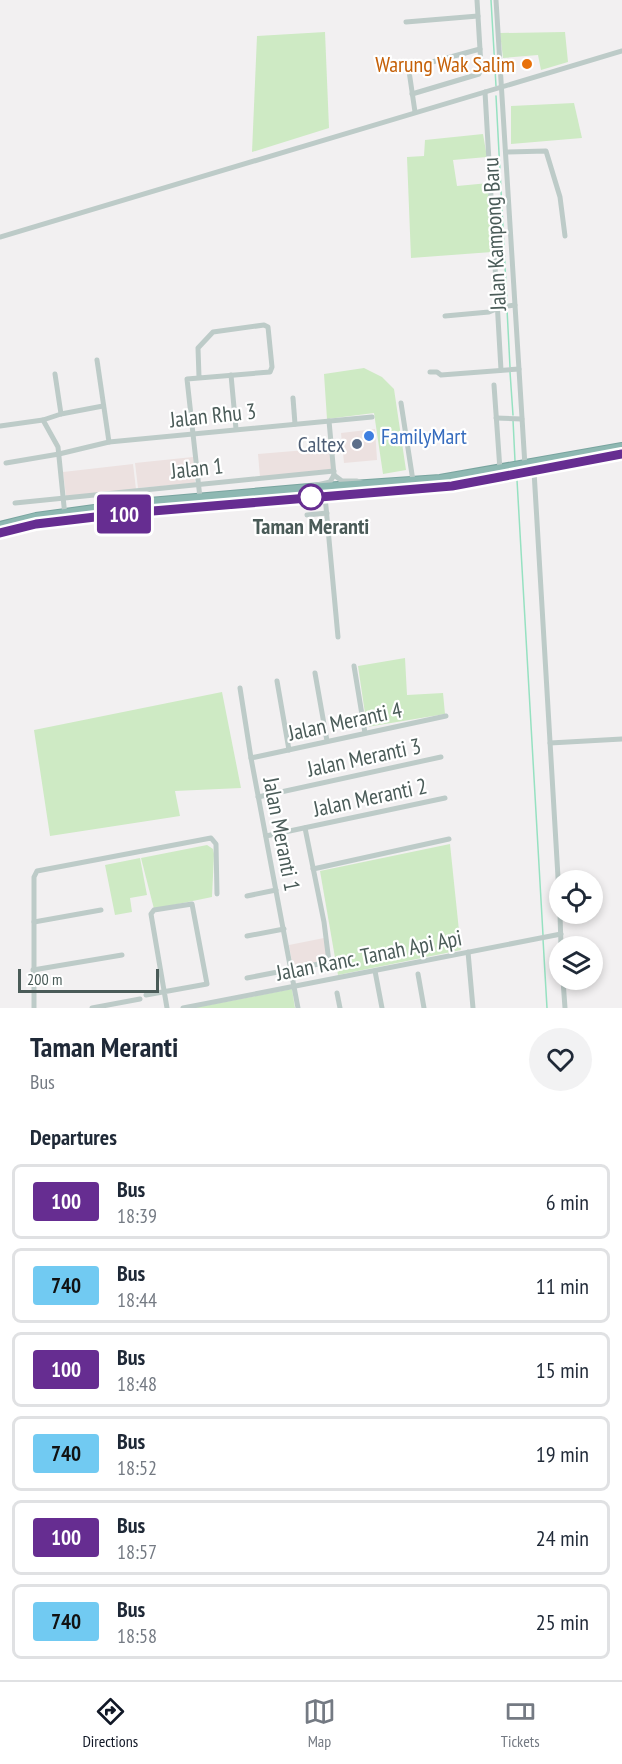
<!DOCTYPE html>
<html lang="en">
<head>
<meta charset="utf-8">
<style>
	:root { --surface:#fff; --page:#f2f2f3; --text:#1f2937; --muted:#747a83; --line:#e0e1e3; --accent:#111827 }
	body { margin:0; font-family:"PT Sans Narrow",sans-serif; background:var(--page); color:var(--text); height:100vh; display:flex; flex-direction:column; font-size:22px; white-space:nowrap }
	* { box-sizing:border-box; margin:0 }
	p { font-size:20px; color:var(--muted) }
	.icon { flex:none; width:33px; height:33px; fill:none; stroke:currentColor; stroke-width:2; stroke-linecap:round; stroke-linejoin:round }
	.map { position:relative; height:1008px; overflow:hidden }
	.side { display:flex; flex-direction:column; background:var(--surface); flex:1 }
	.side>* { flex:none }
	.badge { padding:0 12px; border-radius:4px; font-size:21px; line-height:39px }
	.buttons { position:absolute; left:549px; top:870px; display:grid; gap:12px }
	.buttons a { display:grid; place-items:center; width:54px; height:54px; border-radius:50%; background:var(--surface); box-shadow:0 3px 9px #0003; font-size:30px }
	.scale { position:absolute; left:18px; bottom:15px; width:141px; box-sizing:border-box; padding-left:6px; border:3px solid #4a5b58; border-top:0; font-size:16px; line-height:21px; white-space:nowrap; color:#4a5b58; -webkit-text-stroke:4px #fff; paint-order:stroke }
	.map>.badge { position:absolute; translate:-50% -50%; box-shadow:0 0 0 3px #fff }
	h2 { padding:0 30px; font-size:22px; line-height:54px }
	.round { display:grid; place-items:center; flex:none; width:63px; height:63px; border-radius:32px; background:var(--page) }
	.summary { display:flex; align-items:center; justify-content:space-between; height:102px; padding:0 30px }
	h1 { font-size:28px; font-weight:700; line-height:45px }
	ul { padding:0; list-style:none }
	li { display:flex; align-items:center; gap:18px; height:75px; margin:0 12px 9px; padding:0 18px; border:3px solid var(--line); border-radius:9px }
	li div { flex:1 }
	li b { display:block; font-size:22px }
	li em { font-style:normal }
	li .badge { min-width:66px; font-weight:700; text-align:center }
	.tab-bar { display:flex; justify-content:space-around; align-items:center; height:84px; border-top:2px solid var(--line); background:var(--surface); font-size:16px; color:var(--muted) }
	.tab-bar a { display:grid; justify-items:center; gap:3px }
	.tab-bar .active { color:var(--accent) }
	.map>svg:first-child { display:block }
</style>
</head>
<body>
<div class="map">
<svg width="622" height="1008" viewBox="0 0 622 1008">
	<rect width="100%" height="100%" fill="#f2f0f1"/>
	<g fill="#ece1e0">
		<path d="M 375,429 L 377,460 L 344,463 L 341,433 Z"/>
		<path d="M 330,448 L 333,469 L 260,477 L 258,454 Z"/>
		<path d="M 193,457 L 195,483 L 138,488 L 135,463 Z"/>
		<path d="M 133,464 L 136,489 L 66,496 L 63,472 Z"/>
		<path d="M 324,938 L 328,960 L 293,968 L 289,945 Z"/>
	</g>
	<g fill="#ceeac4">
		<path d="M 325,32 L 329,128 L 252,152 L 257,36 Z"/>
		<path d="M 565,32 L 568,62 L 541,70 L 538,55 L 503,58 L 500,33 Z"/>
		<path d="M 574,103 L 582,138 L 511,144 L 511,106 Z"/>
		<path d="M 483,134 L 487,157 L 453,160 L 457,186 L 489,183 L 492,252 L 411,258 L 407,157 L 424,156 L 425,140 Z"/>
		<path d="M 364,368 L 382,377 L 394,389 L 406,470 L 383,474 L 374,413 L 327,419 L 324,374 Z"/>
		<path d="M 405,658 L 407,695 L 443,693 L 445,714 L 367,727 L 358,666 Z"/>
		<path d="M 222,692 L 241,788 L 175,791 L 180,816 L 50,836 L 34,730 Z"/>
		<path d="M 450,844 L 461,950 L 338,975 L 320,871 Z"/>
		<path d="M 207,845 L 213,849 L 214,854 L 212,897 L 154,909 L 141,858 Z"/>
		<path d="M 140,858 L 147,895 L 130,898 L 132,912 L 115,915 L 105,865 Z"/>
		<path d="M 292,989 L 295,1008 L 193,1008 Z"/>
	</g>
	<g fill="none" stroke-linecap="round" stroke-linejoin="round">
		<g stroke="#96e1c1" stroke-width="1.5">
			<path d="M 491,0 L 496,86"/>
			<path d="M 496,96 L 507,304"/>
			<path d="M 507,309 L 510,367"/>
			<path d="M 510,372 L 513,415"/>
			<path d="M 513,420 L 515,461"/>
			<path d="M 517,480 L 543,935"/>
			<path d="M 543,939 L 547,1008"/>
		</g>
		<g stroke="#79a49f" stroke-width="10">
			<g id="highway">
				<path d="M 0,526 L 36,517 L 138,503 L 309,488 L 440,479 L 622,447"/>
				<path d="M 0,533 L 36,524 L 129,513 L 452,486 L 622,454"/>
			</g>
		</g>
		<g stroke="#bdcbc8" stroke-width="5">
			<path d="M 496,0 L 525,466"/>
			<path d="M 406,22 L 478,16"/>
			<path d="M 485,92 L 501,370"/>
			<path d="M 412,94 L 479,74 L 481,66 L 477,0"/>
			<path d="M 415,112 L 409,71 L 410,68 L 480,49"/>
			<path d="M 506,152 L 546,151 L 560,197 L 565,236"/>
			<path d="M 0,237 L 622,51"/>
			<path d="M 445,316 L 489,312 L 501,307 L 515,305"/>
			<path d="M 97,360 L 109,442"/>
			<path d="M 430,372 L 437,372 L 441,375 L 519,369"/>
			<path d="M 55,374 L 61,414 L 103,406"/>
			<path d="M 231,375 L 236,429"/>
			<path d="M 199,377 L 198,348 L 213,332 L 264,325 L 268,327 L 272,367 L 270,372 L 187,379 L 200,498"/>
			<path d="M 494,385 L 500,470"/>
			<path d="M 293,398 L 295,424"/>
			<path d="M 401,403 L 413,481"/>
			<path d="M 496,418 L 522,419"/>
			<path d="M 43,420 L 58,447 L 65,516"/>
			<path d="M 0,426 L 43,420 L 61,414"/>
			<path d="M 6,463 L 59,454 L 109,442 L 372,417"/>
			<path d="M 534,471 L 560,911"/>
			<path d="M 334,475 L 342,481 L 357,481 L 362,483"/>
			<path d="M 313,486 L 330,482 L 334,475 L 329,421"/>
			<path d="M 325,496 L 338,637"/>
			<path d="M 15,503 L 334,471"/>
			<path d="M 307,515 L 327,513"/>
			<path d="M 354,666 L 365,733"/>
			<path d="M 315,673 L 327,741"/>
			<path d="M 277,681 L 289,750"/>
			<path d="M 240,688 L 251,758 L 298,1008"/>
			<path d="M 550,743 L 622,739"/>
			<path d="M 251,758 L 446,716"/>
			<path d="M 258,797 L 441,757"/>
			<path d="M 266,836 L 445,798"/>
			<path d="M 313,869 L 449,839"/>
			<path d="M 247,896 L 276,890"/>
			<path d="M 560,914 L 561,946"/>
			<path d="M 34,922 L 101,910"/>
			<path d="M 247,936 L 284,929"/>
			<path d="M 468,952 L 473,1008"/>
			<path d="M 33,970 L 122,955"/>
			<path d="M 375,971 L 382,1008"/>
			<path d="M 418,974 L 424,1008"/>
			<path d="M 247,978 L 329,962 L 324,922 L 305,828"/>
			<path d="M 563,980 L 565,1008"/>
			<path d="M 337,993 L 340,1008"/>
			<path d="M 146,995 L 207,984 L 192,904 L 154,910 L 151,914 L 152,920 L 167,1008"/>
			<path d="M 34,1008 L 34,877 L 37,871 L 211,838 L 216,844 L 217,894"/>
			<path d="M 92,1008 L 140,999"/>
			<path d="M 183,1008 L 561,934"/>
		</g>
		<use href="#highway" stroke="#8eb8b2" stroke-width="8"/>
	</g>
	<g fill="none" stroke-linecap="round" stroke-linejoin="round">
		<g stroke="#fff" stroke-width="14">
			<path id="line" d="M 0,533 L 36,524 L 129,513 L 452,486 L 622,454"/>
		</g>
		<use href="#line" stroke="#662d91" stroke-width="9"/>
	</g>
	<circle fill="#e8710a" stroke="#fff" stroke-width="2" cx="527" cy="64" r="6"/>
	<circle fill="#3f7fe0" stroke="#fff" stroke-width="2" cx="369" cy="436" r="6"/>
	<circle fill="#5c6f8a" stroke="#fff" stroke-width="2" cx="357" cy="444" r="6"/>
	<circle fill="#fff" stroke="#662d91" stroke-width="3" cx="311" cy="497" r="12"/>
	<g text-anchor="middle" stroke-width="4.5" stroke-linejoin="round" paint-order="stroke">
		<g font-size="22" fill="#c56008" stroke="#fff" text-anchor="end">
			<text x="515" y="72">Warung Wak Salim</text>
		</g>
		<g font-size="22" fill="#4a5b58" stroke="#fff">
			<text transform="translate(494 234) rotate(-93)" y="8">Jalan Kampong Baru</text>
			<text transform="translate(213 415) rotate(-6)" y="8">Jalan Rhu 3</text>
			<text transform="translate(197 468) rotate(-6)" y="8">Jalan 1</text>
			<text transform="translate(345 721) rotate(-12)" y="8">Jalan Meranti 4</text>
			<text transform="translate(364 757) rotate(-12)" y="8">Jalan Meranti 3</text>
			<text transform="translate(370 797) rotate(-12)" y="8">Jalan Meranti 2</text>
			<text transform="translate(282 834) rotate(79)" y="8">Jalan Meranti 1</text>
			<text transform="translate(369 955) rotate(-11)" y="8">Jalan Ranc. Tanah Api Api</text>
		</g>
		<g font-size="22" fill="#366cbe" stroke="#fff" text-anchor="start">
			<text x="381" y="444">FamilyMart</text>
		</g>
		<g font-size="22" fill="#4e5e75" stroke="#fff" text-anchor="end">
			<text x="345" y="452">Caltex</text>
		</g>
		<g font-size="22" font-weight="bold" fill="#4a5b58" stroke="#fff">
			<text x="311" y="534">Taman Meranti</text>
		</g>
	</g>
</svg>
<div class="buttons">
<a><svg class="icon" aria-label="locate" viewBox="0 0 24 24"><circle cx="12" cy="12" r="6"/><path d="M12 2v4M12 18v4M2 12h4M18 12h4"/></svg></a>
<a><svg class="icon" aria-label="layers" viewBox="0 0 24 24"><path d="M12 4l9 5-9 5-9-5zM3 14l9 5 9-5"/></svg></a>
</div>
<div class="scale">200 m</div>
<b class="badge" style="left:124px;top:514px;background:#662d91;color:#fff">100</b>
</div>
<section class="side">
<div class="summary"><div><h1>Taman Meranti</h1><p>Bus</p></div><a class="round"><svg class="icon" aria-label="heart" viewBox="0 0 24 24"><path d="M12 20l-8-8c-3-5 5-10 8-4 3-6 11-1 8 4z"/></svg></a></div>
<h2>Departures</h2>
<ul>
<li><span class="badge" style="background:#662d91;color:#fff">100</span><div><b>Bus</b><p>18:39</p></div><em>6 min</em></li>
<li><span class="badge" style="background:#71caf2;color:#111">740</span><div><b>Bus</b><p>18:44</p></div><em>11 min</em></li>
<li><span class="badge" style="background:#662d91;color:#fff">100</span><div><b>Bus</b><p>18:48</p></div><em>15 min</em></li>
<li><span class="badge" style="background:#71caf2;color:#111">740</span><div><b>Bus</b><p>18:52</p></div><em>19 min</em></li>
<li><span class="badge" style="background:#662d91;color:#fff">100</span><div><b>Bus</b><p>18:57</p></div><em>24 min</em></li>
<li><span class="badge" style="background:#71caf2;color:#111">740</span><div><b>Bus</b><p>18:58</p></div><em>25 min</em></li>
</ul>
</section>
<nav class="tab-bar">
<a class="active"><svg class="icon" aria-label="directions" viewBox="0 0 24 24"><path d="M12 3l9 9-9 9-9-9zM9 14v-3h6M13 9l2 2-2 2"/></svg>Directions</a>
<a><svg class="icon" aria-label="map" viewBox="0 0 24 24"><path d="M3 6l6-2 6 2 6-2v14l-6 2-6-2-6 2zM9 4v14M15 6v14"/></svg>Map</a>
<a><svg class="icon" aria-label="tickets" viewBox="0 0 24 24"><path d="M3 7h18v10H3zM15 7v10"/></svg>Tickets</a>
</nav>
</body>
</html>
